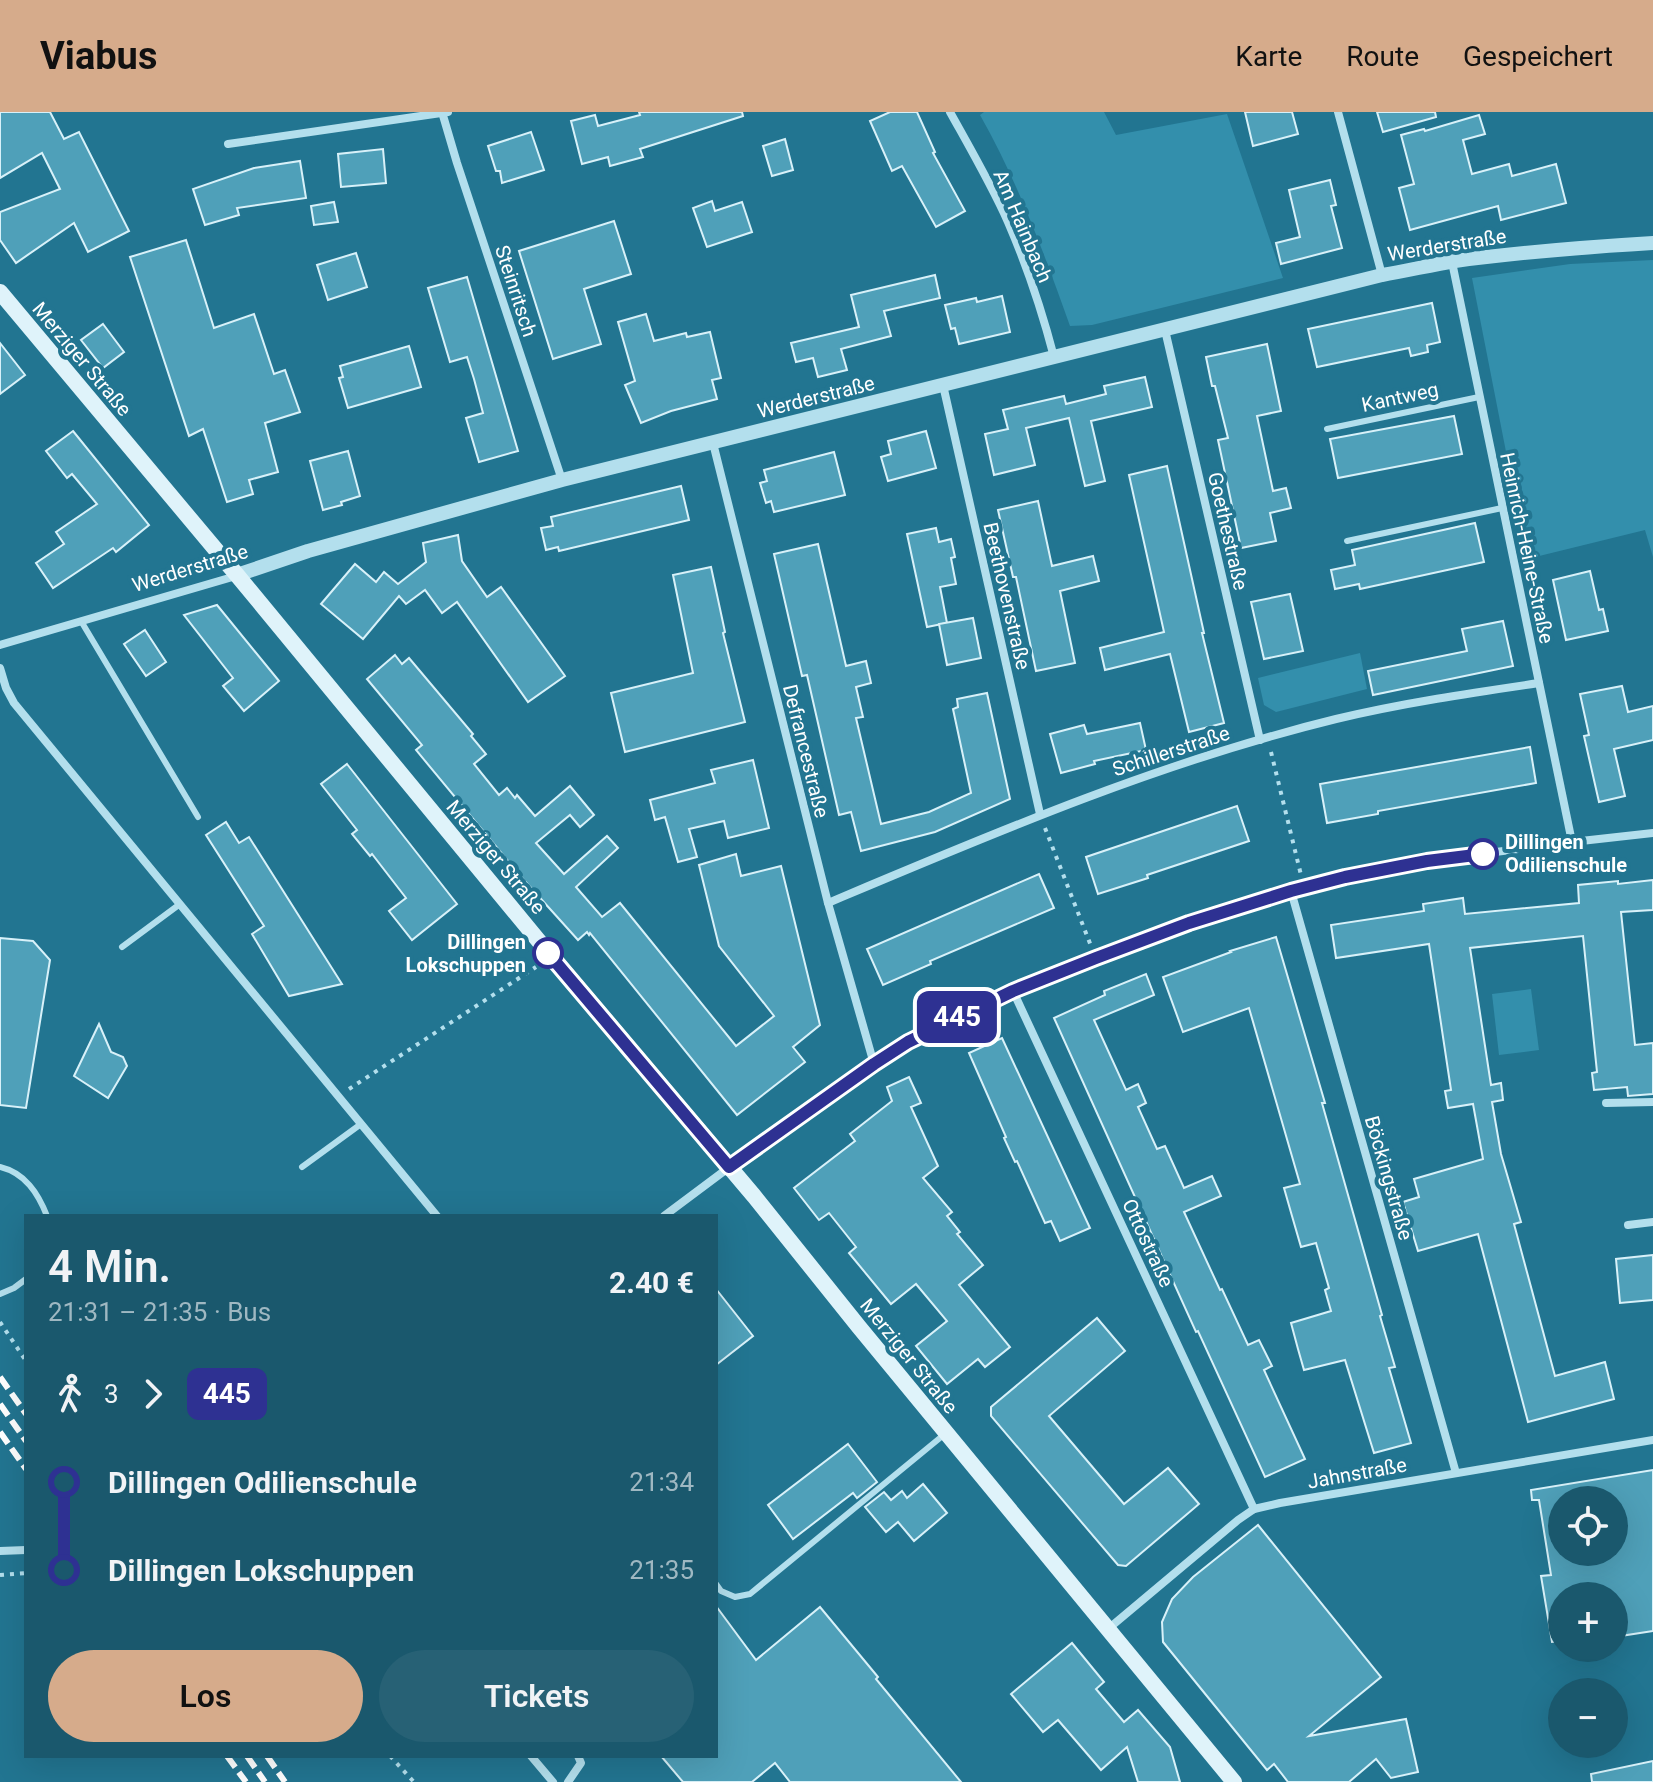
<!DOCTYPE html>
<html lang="de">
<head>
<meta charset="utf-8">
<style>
	:root { --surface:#1a586d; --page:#276175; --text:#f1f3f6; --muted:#9fb8c2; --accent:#d6ab8b }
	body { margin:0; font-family:Roboto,sans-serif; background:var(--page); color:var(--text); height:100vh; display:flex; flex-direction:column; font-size:30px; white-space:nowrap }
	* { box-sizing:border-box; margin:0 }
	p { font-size:26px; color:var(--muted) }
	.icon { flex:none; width:44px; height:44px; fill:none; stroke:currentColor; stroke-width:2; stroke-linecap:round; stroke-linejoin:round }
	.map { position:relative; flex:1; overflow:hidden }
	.panel { position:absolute; left:24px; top:1102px; width:694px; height:544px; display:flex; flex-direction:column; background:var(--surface); border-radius:0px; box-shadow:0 8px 32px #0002 }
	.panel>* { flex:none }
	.badge { padding:0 16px; border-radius:12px; font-size:28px; line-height:52px }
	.fabs { position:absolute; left:1548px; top:1374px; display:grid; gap:16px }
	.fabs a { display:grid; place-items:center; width:80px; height:80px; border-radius:50%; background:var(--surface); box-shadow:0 8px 32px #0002; font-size:40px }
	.map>.badge { position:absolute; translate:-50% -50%; box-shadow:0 0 0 4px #fff }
	.legs { display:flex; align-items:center; gap:12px; height:88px; padding:0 24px; font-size:26px }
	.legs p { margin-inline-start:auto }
	.head { display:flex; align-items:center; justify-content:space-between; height:136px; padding:0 24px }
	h1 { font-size:44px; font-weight:600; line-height:60px }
	.primary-button { display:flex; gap:16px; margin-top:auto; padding:16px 24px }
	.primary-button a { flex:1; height:92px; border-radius:48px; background:var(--accent); color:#111; font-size:32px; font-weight:600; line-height:92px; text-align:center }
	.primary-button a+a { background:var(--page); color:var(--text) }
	ul { padding:0 24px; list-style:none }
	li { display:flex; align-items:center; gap:28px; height:88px; font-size:30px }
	li i { display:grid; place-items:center; width:12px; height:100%; margin:0 10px; background:currentColor }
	li i::after { content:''; width:20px; height:20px; margin:-10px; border:6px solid; border-radius:50%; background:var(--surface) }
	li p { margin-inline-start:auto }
	li:first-child i { background:linear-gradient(#0000 50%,currentColor 0) }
	li:last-child i { background:linear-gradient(currentColor 50%,#0000 0) }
	header { display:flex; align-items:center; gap:48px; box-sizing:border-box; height:112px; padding:0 40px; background:var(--accent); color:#111 }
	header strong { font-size:38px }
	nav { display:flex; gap:44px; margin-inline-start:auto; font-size:28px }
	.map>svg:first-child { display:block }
</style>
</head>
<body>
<header>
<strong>Viabus</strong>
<nav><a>Karte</a><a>Route</a><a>Gespeichert</a></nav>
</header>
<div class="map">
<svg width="1653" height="1670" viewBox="0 0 1653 1670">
	<rect width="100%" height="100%" fill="#227591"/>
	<g fill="#338fac">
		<path d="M 984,0 L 1104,0 L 1116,23 L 1227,2 L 1283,166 L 1092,213 L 1070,214 C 1044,141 1018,70 980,3 Z"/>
		<path d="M 1653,148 L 1653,445 L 1645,418 L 1527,447 L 1472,166 L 1570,152 Z"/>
		<path d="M 1360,541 L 1367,577 L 1276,600 L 1264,593 L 1258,566 Z"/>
		<path d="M 1531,877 L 1539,938 L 1499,943 L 1492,882 Z"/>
	</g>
	<g fill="#4fa0b9" stroke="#d8f1f9" stroke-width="2" fill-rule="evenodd">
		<path d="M 0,0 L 50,0 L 64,27 L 79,20 L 129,119 L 88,140 L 74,111 L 16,151 L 0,128 L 0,100 L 60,77 L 42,41 L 0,66 Z"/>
		<path d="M 639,0 L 742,0 L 743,4 L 640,37 L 643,45 L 610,54 L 608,45 L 582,52 L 571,9 L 595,3 L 598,14 L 640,3 Z"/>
		<path d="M 890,0 L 917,0 L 935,40 L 933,41 L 965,99 L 936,115 L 902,54 L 892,59 L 870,9 Z"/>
		<path d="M 1245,0 L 1292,0 L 1298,22 L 1253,34 Z"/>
		<path d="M 1377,0 L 1435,0 L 1436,5 L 1383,20 Z"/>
		<path d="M 1479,3 L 1485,22 L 1463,28 L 1472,62 L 1509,52 L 1512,64 L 1556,52 L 1566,91 L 1501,108 L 1498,94 L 1410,118 L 1399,76 L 1414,72 L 1401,23 L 1424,17 L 1425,19 Z"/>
		<path d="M 531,20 L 544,58 L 502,71 L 500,59 L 496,59 L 488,34 Z"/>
		<path d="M 785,27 L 793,58 L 772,64 L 763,34 Z"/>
		<path d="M 383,37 L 386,71 L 341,75 L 338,42 Z"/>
		<path d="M 300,49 L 306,86 L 237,96 L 239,103 L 205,113 L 193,77 L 254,56 Z"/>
		<path d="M 1330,68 L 1336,93 L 1331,94 L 1342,136 L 1281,152 L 1276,131 L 1300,125 L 1289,78 Z"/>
		<path d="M 712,89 L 715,99 L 742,90 L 752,120 L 707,135 L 693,96 Z"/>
		<path d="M 334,90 L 338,110 L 314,113 L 311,94 Z"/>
		<path d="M 614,109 L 631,162 L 584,177 L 601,232 L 553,247 L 519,139 Z"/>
		<path d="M 186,128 L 214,216 L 254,202 L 274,262 L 285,258 L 300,300 L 265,311 L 278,360 L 249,368 L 253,382 L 227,390 L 203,317 L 189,324 L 130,145 Z"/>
		<path d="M 356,141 L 367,175 L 328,188 L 317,153 Z"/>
		<path d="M 935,163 L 940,186 L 884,199 L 891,224 L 841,237 L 847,258 L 818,265 L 813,246 L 796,250 L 791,231 L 859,215 L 851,183 Z"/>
		<path d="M 467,165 L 518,339 L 479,350 L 466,306 L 483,301 L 474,267 L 467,245 L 450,250 L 428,176 Z"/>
		<path d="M 1002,184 L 1010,220 L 959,232 L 955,216 L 951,217 L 945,193 L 976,186 L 977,190 Z"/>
		<path d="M 1432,191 L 1440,230 L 1427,233 L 1428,240 L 1411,244 L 1409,236 L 1317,255 L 1308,217 Z"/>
		<path d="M 646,202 L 654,229 L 686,221 L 687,225 L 710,220 L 721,266 L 712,268 L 717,287 L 671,299 L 641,311 L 625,273 L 635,269 L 618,210 Z"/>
		<path d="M 103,212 L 124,240 L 103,256 L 81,228 Z"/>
		<path d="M 0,231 L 25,263 L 0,282 Z"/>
		<path d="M 1267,232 L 1281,299 L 1257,304 L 1273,379 L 1286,376 L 1291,396 L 1270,401 L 1276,429 L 1241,436 L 1218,328 L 1228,326 L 1215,274 L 1212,274 L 1206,245 Z"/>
		<path d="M 409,234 L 421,275 L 348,296 L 339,266 L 343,265 L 340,254 Z"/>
		<path d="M 1145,265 L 1152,295 L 1091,309 L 1105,369 L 1085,374 L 1069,306 L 1026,316 L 1035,353 L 994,363 L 985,322 L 1008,317 L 1003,298 L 1064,284 L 1066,292 L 1106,282 L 1104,274 Z"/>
		<path d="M 1454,304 L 1462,342 L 1338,366 L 1330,327 Z"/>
		<path d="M 73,319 L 149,413 L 116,440 L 113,436 L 53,476 L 36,451 L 64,432 L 56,420 L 97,392 L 72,362 L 67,366 L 46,339 Z"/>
		<path d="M 926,319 L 936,356 L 888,369 L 881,345 L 891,342 L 888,329 Z"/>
		<path d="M 348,339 L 360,384 L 341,390 L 342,393 L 323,398 L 310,349 Z"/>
		<path d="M 834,340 L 845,383 L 774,400 L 771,389 L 766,391 L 760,371 L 767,369 L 764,358 Z"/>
		<path d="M 1167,354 L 1204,521 L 1202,521 L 1224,611 L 1189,620 L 1170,542 L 1105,558 L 1100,536 L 1164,520 L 1129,363 Z"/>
		<path d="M 681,374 L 689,408 L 559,439 L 558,435 L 546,438 L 541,416 L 553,414 L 551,405 Z"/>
		<path d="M 1038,389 L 1052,454 L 1093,444 L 1099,469 L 1060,479 L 1075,551 L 1036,559 L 1016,465 L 1013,465 L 998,398 Z"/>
		<path d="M 1475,411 L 1484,450 L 1360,477 L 1359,472 L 1335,477 L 1331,458 L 1355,453 L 1352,438 Z"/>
		<path d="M 936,416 L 939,430 L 951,427 L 955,445 L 951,446 L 956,472 L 940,475 L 947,511 L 927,515 L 907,422 Z"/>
		<path d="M 458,423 L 462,449 L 487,485 L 501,475 L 565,564 L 528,590 L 457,490 L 442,501 L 425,478 L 406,492 L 399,484 L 363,527 L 321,492 L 355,452 L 376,470 L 384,460 L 398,472 L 426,450 L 423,431 Z"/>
		<path d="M 818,432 L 846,554 L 866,549 L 871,571 L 856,575 L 863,605 L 856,606 L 881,712 L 929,700 L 971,681 L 953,597 L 958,595 L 957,587 L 987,581 L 1010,687 L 935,720 L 861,739 L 851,700 L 839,703 L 807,563 L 802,564 L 774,442 Z"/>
		<path d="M 711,455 L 725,520 L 723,521 L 745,610 L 625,640 L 611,581 L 693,561 L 673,463 Z"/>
		<path d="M 1590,459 L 1599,498 L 1603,497 L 1608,519 L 1566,528 L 1553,468 Z"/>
		<path d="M 1290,482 L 1303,539 L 1264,547 L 1251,490 Z"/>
		<path d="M 217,493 L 279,569 L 244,599 L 223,574 L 233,566 L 184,503 Z"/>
		<path d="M 973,506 L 981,546 L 947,553 L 939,512 Z"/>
		<path d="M 1503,509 L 1513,554 L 1373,583 L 1368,559 L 1467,539 L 1462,517 Z"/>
		<path d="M 145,518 L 166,550 L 146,564 L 124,532 Z"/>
		<path d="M 395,543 L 402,552 L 409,546 L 473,622 L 471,624 L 486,642 L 474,652 L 499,683 L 507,676 L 515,686 L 517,683 L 535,704 L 570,674 L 594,703 L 580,715 L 570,703 L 536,731 L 564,762 L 607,724 L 618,736 L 576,775 L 602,805 L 620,791 L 736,934 L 774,904 L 719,834 L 699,753 L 736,742 L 741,764 L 781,754 L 820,913 L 793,935 L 805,950 L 737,1003 L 590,821 L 589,823 L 587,820 L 578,828 L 523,767 L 416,638 L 422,633 L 367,567 Z"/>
		<path d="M 1622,574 L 1628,600 L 1653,594 L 1653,628 L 1614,637 L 1625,684 L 1599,690 L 1584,624 L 1589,623 L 1580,582 Z"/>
		<path d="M 1140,611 L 1146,638 L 1094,649 L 1095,652 L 1061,661 L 1050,622 L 1084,613 L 1087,622 Z"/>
		<path d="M 1530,635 L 1536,671 L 1378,699 L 1378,702 L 1327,711 L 1320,672 Z"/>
		<path d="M 753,648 L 769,716 L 728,726 L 724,709 L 689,717 L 697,745 L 678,750 L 665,705 L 655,708 L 650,688 L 715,671 L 711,658 Z"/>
		<path d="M 347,652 L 457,792 L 412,828 L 389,799 L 406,786 L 372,742 L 370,744 L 352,722 L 357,718 L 321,672 Z"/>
		<path d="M 1237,694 L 1249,729 L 1147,763 L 1148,766 L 1098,782 L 1086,745 Z"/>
		<path d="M 226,710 L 239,731 L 249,725 L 342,872 L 289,884 L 252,822 L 264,814 L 206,723 Z"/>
		<path d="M 1039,762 L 1054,796 L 930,849 L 931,852 L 883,873 L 867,837 Z"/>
		<path d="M 1653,768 L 1653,798 L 1621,800 L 1635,933 L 1653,931 L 1653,982 L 1628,984 L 1627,975 L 1594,978 L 1592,961 L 1597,960 L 1583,824 L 1470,836 L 1491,973 L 1501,971 L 1503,988 L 1492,990 L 1501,1042 L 1521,1110 L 1514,1112 L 1555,1264 L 1605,1250 L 1614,1287 L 1528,1310 L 1478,1122 L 1418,1139 L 1403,1090 L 1419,1085 L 1414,1067 L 1483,1047 L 1473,992 L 1448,996 L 1445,979 L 1451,978 L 1429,832 L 1336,846 L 1331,813 L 1424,799 L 1423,792 L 1463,786 L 1465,802 L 1579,791 L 1578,773 L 1618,769 L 1618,772 Z"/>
		<path d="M 1276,825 L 1325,991 L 1322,991 L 1382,1203 L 1380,1204 L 1395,1255 L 1389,1256 L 1411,1331 L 1374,1341 L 1345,1248 L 1304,1258 L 1298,1237 L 1291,1211 L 1331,1199 L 1325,1178 L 1329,1176 L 1316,1131 L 1301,1135 L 1292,1104 L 1284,1076 L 1300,1072 L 1249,896 L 1183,920 L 1163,865 L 1231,840 L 1230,839 Z"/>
		<path d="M 0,826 L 33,829 L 50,848 L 26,996 L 0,993 Z"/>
		<path d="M 1146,862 L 1154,883 L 1094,908 L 1126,978 L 1138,972 L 1146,991 L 1138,995 L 1157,1037 L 1165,1034 L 1184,1076 L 1212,1064 L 1221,1084 L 1184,1100 L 1220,1178 L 1222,1177 L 1248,1233 L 1259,1228 L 1272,1254 L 1264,1258 L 1305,1347 L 1265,1365 L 1198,1219 L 1196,1220 L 1054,906 L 1105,883 L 1104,879 Z"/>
		<path d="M 99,912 L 111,940 L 123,945 L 127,954 L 108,986 L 74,964 Z"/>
		<path d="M 1002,926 L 1090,1116 L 1060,1129 L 1051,1109 L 1045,1111 L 1017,1049 L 1015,1050 L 1004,1026 L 1006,1025 L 969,941 Z"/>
		<path d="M 909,965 L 921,991 L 911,995 L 938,1054 L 923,1066 L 952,1100 L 947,1104 L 960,1120 L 957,1122 L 983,1153 L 959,1173 L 1010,1235 L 985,1255 L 978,1247 L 947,1272 L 916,1234 L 947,1209 L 916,1172 L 891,1192 L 849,1141 L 856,1135 L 829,1101 L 819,1108 L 794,1076 L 855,1029 L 850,1022 L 892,989 L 887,975 Z"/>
		<path d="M 1653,1143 L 1653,1188 L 1620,1191 L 1616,1147 Z"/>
		<path d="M 716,1177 L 753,1224 L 716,1253 Z"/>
		<path d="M 1097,1206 L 1125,1239 L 1049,1304 L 1124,1392 L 1168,1356 L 1199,1392 L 1126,1454 L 1118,1453 L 991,1304 L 991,1295 Z"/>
		<path d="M 848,1332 L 877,1370 L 857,1386 L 853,1381 L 793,1427 L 768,1393 Z"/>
		<path d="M 1653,1358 L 1653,1519 L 1614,1525 L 1614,1484 L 1562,1484 L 1562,1529 L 1552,1530 L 1541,1464 L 1551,1463 L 1539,1388 L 1532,1388 L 1531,1378 ZM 1562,1388 L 1614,1388 L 1614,1440 L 1562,1440 Z"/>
		<path d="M 923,1372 L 947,1401 L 914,1429 L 898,1410 L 886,1420 L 865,1395 L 884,1380 L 891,1388 L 902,1379 L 907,1386 Z"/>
		<path d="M 1258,1413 L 1381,1565 L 1309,1624 L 1406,1607 L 1418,1660 L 1391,1666 L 1376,1647 L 1349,1670 L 1288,1670 L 1274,1652 L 1267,1658 L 1163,1530 L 1162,1510 L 1172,1487 L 1193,1465 Z"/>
		<path d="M 716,1494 L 756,1548 L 820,1495 L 878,1565 L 876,1567 L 961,1670 L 790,1670 L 775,1651 L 752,1670 L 683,1670 L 661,1644 L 716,1644 Z"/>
		<path d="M 1072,1531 L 1104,1570 L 1096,1577 L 1124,1610 L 1138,1598 L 1170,1635 L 1180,1670 L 1138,1670 L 1127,1635 L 1101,1658 L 1058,1608 L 1043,1620 L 1011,1582 Z"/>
		<path d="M 1653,1649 L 1653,1670 L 1592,1670 L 1591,1662 Z"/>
	</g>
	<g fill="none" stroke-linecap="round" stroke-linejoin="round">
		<g stroke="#b3dfed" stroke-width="4" stroke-dasharray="4 6" stroke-linecap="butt">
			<path d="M 1271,640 L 1301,763"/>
			<path d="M 1045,716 L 1091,834"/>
			<path d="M 349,977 L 536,855"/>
			<path d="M 0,1210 L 26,1249"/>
			<path d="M 0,1463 L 26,1461"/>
			<path d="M 390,1644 L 414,1670"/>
		</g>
		<g stroke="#b3dfed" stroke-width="6">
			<path d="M 1327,317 L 1479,285"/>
			<path d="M 1347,429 L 1502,396"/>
			<path d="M 81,509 L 198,705"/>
			<path d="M 122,835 L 180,792"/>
			<path d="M 0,1055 C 25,1061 38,1081 47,1104"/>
			<path d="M 302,1055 L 361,1012"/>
			<path d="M 0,1182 L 14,1176 L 26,1167"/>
			<path d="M 716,1472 L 721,1479 L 735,1485 L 750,1482 L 946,1321"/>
		</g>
		<g stroke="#b3dfed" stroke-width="8">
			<path d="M 442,0 L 457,51 L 562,368"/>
			<path d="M 950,0 C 970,36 991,72 1008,110 C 1027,154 1042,199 1054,245"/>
			<path d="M 1338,0 L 1382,163"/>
			<path d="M 228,32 L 448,0"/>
			<path d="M 1452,150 L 1572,730"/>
			<path d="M 1165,218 L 1260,628"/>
			<path d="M 943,273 L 1040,702"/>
			<path d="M 713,331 L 828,791 L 874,952"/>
			<path d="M 0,533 L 236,464"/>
			<path d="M 0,556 L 6,576 L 14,591 L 437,1104"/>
			<path d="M 1291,779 L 1456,1361"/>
			<path d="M 828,791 C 994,721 1160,650 1336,607 C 1403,591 1471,581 1539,571"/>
			<path d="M 1013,879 L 1254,1397"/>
			<path d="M 1606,991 L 1653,990"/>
			<path d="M 664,1104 L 759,1033 L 908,930 L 1013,879 L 1096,846 L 1189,811 L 1291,779 L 1345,765 L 1427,749 L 1572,730 L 1653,721"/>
			<path d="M 1628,1113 L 1653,1110"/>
			<path d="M 0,1439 L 26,1438"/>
			<path d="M 1108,1517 L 1238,1408 L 1254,1397 L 1280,1391 L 1653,1328"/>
			<path d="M 531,1644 L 553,1670"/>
			<path d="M 568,1670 L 581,1651 L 578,1644"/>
		</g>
		<path stroke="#b3dfed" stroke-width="14" d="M 237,463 L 308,439 L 562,368 L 1382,163 C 1406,159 1431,153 1455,149 C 1521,140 1587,135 1653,131"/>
		<path stroke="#dff3fa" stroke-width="16" d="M 0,180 L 237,463 L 552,845 L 754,1084 L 859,1215 L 1234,1670"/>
		<g stroke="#fff" stroke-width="6" stroke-dasharray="14 6" stroke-linecap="butt">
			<path d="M 0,1265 L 26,1302"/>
			<path d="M 0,1292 L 26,1329"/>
			<path d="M 0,1320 L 26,1357"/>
			<path d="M 227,1644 L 246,1670"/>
			<path d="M 247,1644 L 265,1670"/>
			<path d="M 267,1644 L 285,1670"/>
		</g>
	</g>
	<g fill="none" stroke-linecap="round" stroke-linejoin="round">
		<g stroke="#fff" stroke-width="18">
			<path id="line-1" d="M 548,841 L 729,1055 L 874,952 L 908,930 L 1013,879 L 1096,846 L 1189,811 L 1291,779 L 1345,765 L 1427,749 L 1483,742"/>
		</g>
		<use href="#line-1" stroke="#2e3192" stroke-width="12"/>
	</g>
	<g fill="#fff" stroke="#2e3192" stroke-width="4">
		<circle cx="1483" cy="742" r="14"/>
		<circle cx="548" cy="841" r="14"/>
	</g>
	<g text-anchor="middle" stroke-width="8" stroke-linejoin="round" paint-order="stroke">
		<g font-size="20" fill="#fff" stroke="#227591">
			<text transform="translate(1023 114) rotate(67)" y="7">Am Hainbach</text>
			<text transform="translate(1447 133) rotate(-9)" y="7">Werderstraße</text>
			<text transform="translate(516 179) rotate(72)" y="7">Steinritsch</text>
			<text transform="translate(82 247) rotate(50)" y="7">Merziger Straße</text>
			<text transform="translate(816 285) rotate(-14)" y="7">Werderstraße</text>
			<text transform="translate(1400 285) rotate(-12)" y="7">Kantweg</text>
			<text transform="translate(1228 419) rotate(77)" y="7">Goethestraße</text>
			<text transform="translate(1527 436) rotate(78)" y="7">Heinrich-Heine-Straße</text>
			<text transform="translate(190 456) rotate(-17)" y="7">Werderstraße</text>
			<text transform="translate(1007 484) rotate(77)" y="7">Beethovenstraße</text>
			<text transform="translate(806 639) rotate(76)" y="7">Defrancestraße</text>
			<text transform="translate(1171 639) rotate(-18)" y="7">Schillerstraße</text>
			<text transform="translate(496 745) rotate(50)" y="7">Merziger Straße</text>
			<text transform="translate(1389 1066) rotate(74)" y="7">Böckingstraße</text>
			<text transform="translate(1148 1131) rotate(65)" y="7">Ottostraße</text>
			<text transform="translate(909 1244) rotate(51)" y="7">Merziger Straße</text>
			<text transform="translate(1357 1361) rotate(-10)" y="7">Jahnstraße</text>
		</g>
		<g font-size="20" font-weight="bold" fill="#fff" stroke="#227591" text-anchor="start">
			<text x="1505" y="737">Dillingen<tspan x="1505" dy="23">Odilienschule</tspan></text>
			<text x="526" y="837" text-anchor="end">Dillingen<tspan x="526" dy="23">Lokschuppen</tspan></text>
		</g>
	</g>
</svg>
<div class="fabs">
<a><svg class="icon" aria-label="locate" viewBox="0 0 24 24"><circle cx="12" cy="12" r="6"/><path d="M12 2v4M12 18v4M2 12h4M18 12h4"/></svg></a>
<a>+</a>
<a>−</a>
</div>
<b class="badge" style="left:957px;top:905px;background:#2e3192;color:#fff">445</b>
<section class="panel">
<div class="head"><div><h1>4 Min.</h1><p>21:31 – 21:35 · Bus</p></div><b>2.40 €</b></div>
<div class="legs"><svg class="icon" aria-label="walk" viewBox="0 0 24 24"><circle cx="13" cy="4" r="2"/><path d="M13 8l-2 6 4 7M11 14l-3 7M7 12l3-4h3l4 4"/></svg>3<svg class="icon" aria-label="forward" viewBox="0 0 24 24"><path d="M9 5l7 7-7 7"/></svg><b class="badge" style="background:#2e3192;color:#fff">445</b></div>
<ul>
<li><i style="color:#2e3192"></i><b>Dillingen Odilienschule</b><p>21:34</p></li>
<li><i style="color:#2e3192"></i><b>Dillingen Lokschuppen</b><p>21:35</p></li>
</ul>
<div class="primary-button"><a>Los</a><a>Tickets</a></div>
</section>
</div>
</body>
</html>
